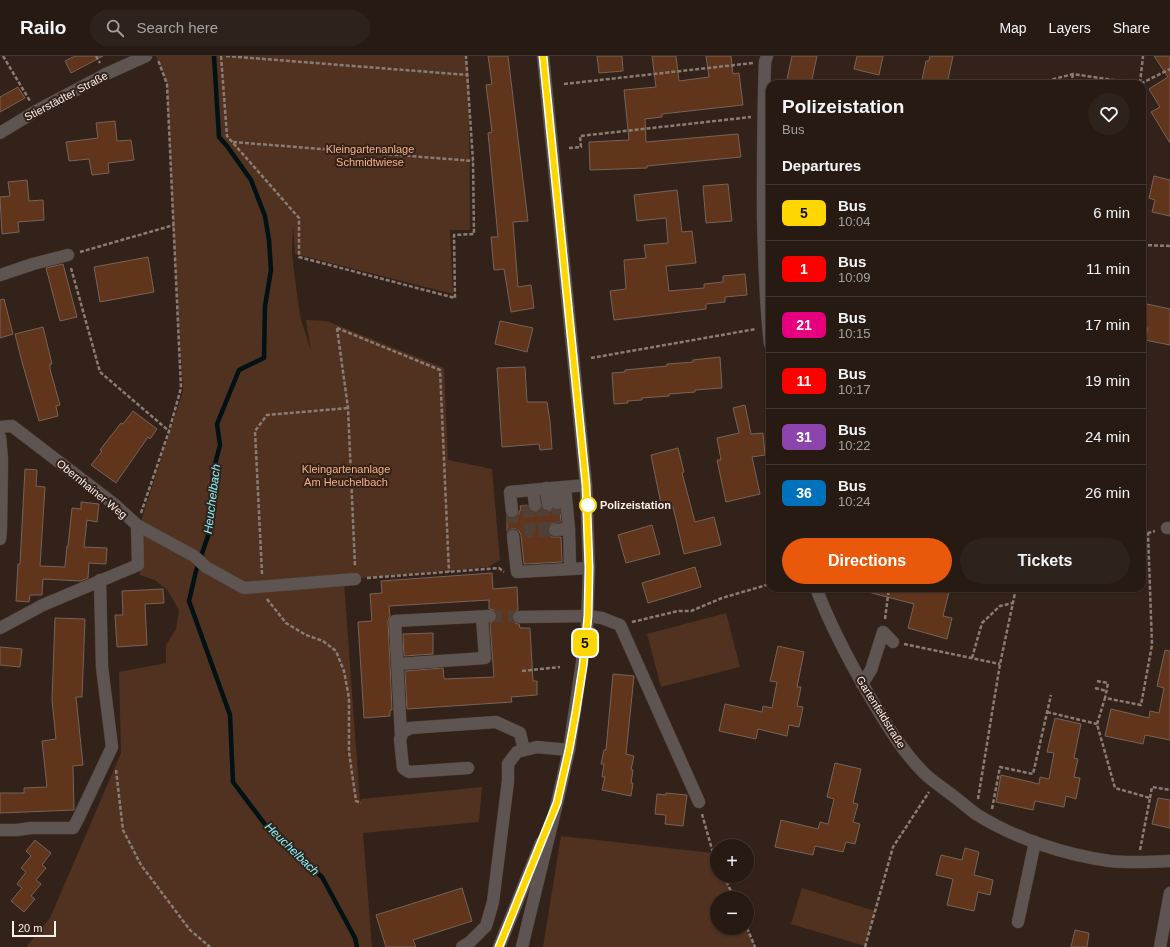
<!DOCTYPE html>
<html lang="en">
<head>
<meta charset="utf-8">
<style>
	:root { --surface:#261a13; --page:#2e231c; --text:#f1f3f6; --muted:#a4a1a0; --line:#423833; --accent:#ea580c }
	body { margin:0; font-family:Arial,sans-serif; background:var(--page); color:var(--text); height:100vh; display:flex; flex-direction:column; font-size:15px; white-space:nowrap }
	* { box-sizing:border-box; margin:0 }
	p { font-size:13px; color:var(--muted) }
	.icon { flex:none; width:22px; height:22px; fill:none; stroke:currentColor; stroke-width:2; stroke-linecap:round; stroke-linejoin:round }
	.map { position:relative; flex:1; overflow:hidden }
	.side { position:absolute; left:766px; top:24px; width:380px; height:512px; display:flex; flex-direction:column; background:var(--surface); border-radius:12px; box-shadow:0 1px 3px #0004,0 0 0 1px var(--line) }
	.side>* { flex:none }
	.badge { padding:0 8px; border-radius:6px; font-size:14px; line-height:26px }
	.buttons { position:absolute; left:710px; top:783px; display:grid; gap:8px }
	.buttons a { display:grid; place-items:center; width:44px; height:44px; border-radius:50%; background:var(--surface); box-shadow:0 1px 3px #0004,0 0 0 1px var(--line); font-size:20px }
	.scale { position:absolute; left:12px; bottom:10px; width:44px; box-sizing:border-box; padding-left:4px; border:2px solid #f9eee8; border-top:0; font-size:11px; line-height:14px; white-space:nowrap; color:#f9eee8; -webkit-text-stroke:3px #322219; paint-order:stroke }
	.map>.badge { position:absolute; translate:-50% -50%; box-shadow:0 0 0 2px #fff }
	h2 { padding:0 16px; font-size:15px; line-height:36px }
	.round { display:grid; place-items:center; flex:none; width:42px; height:42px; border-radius:21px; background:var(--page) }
	.overview { display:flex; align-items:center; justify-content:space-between; height:68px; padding:0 16px }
	h1 { font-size:19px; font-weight:600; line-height:30px }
	.button { display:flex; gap:8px; margin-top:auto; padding:8px 16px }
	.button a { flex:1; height:46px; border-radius:24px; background:var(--accent); color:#fff; font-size:16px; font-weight:600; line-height:46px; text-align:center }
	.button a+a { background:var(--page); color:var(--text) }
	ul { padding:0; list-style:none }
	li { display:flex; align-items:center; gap:12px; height:56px; padding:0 16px; border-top:1px solid var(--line) }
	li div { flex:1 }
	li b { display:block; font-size:15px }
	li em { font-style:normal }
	li .badge { min-width:44px; font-weight:700; text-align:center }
	header { display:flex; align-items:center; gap:24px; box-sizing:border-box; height:56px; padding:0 20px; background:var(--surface); border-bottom:1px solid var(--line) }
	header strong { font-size:19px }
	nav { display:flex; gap:22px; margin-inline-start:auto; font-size:14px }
	.search { width:280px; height:36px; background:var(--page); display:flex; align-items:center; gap:10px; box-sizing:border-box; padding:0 14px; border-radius:22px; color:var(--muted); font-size:15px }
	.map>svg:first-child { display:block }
</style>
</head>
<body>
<header>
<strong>Railo</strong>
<div class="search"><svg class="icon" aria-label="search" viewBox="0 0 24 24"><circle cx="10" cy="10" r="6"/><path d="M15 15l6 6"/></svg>Search here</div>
<nav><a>Map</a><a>Layers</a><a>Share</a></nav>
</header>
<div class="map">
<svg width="1170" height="891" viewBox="0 0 1170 891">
	<rect width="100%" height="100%" fill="#322219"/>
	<g fill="#51311f">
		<path d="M 156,0 L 466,0 L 469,22 L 470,174 L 450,174 L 453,238 L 295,198 L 293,168 L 292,199 L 300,260 L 311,295 L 306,264 L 327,265 L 444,312 L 448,404 L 492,413 L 500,504 L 488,511 L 350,523 L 344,526 L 360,746 L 361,743 L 482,731 L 479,766 L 363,777 L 372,891 L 26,891 L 50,862 L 121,697 L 119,616 L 166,607 L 166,589 L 176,573 L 179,554 L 168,535 L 155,524 L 140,519 L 140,468 L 183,335 L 174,183 L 167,28 Z"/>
		<path d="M 726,557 L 740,611 L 661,631 L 647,578 Z"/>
		<path d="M 561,780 L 713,797 L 717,805 L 717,820 L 724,820 L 734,842 L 717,842 L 717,872 L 747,872 L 755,891 L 543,891 Z"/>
		<path d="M 802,832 L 875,855 L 865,890 L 791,868 Z"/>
	</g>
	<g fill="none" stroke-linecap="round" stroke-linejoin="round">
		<path stroke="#001214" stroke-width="4.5" d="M 214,0 L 219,81 L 227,90 L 251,124 L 265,160 L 269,184 L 271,214 L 265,250 L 264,302 L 239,314 L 217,368 L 220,389 L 213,416 L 212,450 L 209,477 L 196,515 L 189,545 L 230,659 L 233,726 L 270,775 L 322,821 L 355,882 L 357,891"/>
	</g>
	<g fill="#61351b" stroke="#766359">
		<path d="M 75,0 L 103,0 L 71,17 L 65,5 Z"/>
		<path d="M 488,0 L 508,0 L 528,165 L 513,166 L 518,231 L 531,229 L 534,252 L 511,256 L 504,213 L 494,214 L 491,181 L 498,181 L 488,77 L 492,76 L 486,29 L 492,28 Z"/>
		<path d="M 597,0 L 622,0 L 623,15 L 599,17 Z"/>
		<path d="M 652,0 L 676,0 L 679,25 L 709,21 L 706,0 L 731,0 L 733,18 L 739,17 L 743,49 L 662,58 L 662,61 L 645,63 L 646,86 L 738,78 L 741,101 L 647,110 L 647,112 L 590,114 L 589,86 L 629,84 L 624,34 L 656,31 Z"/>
		<path d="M 792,0 L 817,0 L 811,28 L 786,28 Z"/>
		<path d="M 857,0 L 883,0 L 879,19 L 854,13 Z"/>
		<path d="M 930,0 L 953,0 L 947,28 L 921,28 L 926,5 L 929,5 Z"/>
		<path d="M 1154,0 L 1170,0 L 1170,87 L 1151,56 L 1160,51 L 1149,33 L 1168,21 Z"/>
		<path d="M 18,31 L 25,42 L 0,56 L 0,41 Z"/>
		<path d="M 115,65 L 117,85 L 131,84 L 134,104 L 108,107 L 109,117 L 92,119 L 89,103 L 69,105 L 66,86 L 98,82 L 96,67 Z"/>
		<path d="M 1154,120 L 1170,124 L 1170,160 L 1152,156 L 1155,144 L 1149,142 Z"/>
		<path d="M 27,124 L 29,145 L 43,144 L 44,164 L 18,166 L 19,176 L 2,178 L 0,141 L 10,140 L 8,126 Z"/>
		<path d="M 728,128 L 732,165 L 706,167 L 703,130 Z"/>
		<path d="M 677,134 L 682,176 L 692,175 L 696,207 L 666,210 L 669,235 L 704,232 L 704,228 L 723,226 L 723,220 L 745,218 L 747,239 L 725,241 L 725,246 L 706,248 L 706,253 L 614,264 L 610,235 L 626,233 L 624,204 L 646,202 L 644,189 L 668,187 L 666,162 L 637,165 L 634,139 Z"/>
		<path d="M 148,201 L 154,236 L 100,246 L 94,211 Z"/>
		<path d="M 63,208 L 77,261 L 60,265 L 46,212 Z"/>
		<path d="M 4,243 L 13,278 L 0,282 L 0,244 Z"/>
		<path d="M 1147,248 L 1170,253 L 1170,289 L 1145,284 L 1148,272 L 1142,270 L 1142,269 Z"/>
		<path d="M 500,265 L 533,272 L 527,296 L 495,288 Z"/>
		<path d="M 43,271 L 52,308 L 50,308 L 50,313 L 60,349 L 56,350 L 58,360 L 39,365 L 22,306 L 15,278 Z"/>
		<path d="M 720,301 L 722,332 L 695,334 L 695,336 L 669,338 L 669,340 L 642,342 L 642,344 L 627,345 L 628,347 L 614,348 L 612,317 L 625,316 L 625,314 L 667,310 L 667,308 L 693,306 L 693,304 Z"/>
		<path d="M 525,311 L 527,346 L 547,346 L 550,365 L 552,393 L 540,394 L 539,388 L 502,391 L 497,312 Z"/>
		<path d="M 745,349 L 751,378 L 763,377 L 765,399 L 752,401 L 760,438 L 726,446 L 717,404 L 721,404 L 717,382 L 739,377 L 733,352 Z"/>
		<path d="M 133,355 L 157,373 L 150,383 L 148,381 L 116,427 L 91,409 L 102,395 L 100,394 L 121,367 L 123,368 Z"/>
		<path d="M 678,392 L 684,416 L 682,417 L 695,466 L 714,461 L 721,489 L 684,498 L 673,451 L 662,453 L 651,399 Z"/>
		<path d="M 25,413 L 37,414 L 36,430 L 45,431 L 40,510 L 65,511 L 67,490 L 68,490 L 72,452 L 81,453 L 81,446 L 99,448 L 97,466 L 87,464 L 84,491 L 107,492 L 106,508 L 89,507 L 88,522 L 81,525 L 43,523 L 42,539 L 30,539 L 29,546 L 16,545 L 18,508 L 20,508 Z"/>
		<path d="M 527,449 L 529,453 L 533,456 L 539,455 L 542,452 L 545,455 L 549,455 L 553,453 L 560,454 L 561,466 L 551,468 L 548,474 L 549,478 L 551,481 L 561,481 L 562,506 L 524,508 L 521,479 L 519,475 L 516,473 L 512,473 L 507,475 L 507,460 L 512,462 L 516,461 L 519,458 L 519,455 L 521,454 L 520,450 Z"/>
		<path d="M 652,469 L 660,498 L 626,507 L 618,479 Z"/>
		<path d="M 695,511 L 701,531 L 648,547 L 642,527 Z"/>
		<path d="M 492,517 L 493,533 L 517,531 L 518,554 L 513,557 L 512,562 L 515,567 L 519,568 L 520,572 L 530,572 L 533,625 L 537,625 L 537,639 L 511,641 L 512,646 L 407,653 L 405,615 L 443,612 L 444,623 L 494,621 L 490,567 L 496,564 L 497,559 L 494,554 L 489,553 L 489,544 L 389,550 L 390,560 L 388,565 L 392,654 L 390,654 L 390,660 L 364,662 L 358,566 L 372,565 L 370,538 L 382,537 L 381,525 Z"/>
		<path d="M 869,532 L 950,532 L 943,560 L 952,562 L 947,583 L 908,572 L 914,548 L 868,536 Z"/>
		<path d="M 163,533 L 164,547 L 145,548 L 147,589 L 117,591 L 115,559 L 123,559 L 122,535 Z"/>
		<path d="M 55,562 L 85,563 L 82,641 L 76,641 L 83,709 L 73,710 L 74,754 L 0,757 L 0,737 L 24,737 L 24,732 L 47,731 L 42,685 L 56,683 L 52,644 Z"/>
		<path d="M 433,577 L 433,598 L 404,600 L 403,578 Z"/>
		<path d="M 778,590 L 804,596 L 797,631 L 801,631 L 797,650 L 803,651 L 799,671 L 789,669 L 787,680 L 758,673 L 756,683 L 719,675 L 725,648 L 762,656 L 763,650 L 772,652 L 777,626 L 770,625 Z"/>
		<path d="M 0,591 L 22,593 L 20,611 L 0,609 Z"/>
		<path d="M 1165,594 L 1170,595 L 1170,684 L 1145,679 L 1143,688 L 1105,680 L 1111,653 L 1149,662 L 1150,655 L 1159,657 L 1164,632 L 1157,630 Z"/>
		<path d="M 613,618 L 634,620 L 626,698 L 634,700 L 631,714 L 633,714 L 631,727 L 633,727 L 631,740 L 602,734 L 605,721 L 602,721 L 604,708 L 601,708 L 604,694 L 606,694 Z"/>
		<path d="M 1055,662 L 1081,668 L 1074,702 L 1078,703 L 1074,721 L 1080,722 L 1076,743 L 1066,740 L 1064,751 L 1035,745 L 1033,754 L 996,746 L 1001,719 L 1039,728 L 1040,721 L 1049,723 L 1054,697 L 1047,696 Z"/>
		<path d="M 835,707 L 861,713 L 853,747 L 858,748 L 853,766 L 860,768 L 855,788 L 846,786 L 843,796 L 815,790 L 813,799 L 775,791 L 781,764 L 818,773 L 820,766 L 828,768 L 834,743 L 827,741 Z"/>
		<path d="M 666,737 L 687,739 L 683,770 L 665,768 L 666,759 L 655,758 L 657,738 L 666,739 Z"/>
		<path d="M 1158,742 L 1170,744 L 1170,772 L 1152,768 Z"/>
		<path d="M 35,784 L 51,797 L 42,809 L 46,812 L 36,824 L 41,828 L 31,840 L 35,843 L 24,856 L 11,845 L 22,832 L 17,828 L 26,816 L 21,812 L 31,800 L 26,795 Z"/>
		<path d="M 965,792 L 979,796 L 974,819 L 993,824 L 990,839 L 978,836 L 974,855 L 947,849 L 953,823 L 936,819 L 941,799 L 962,804 Z"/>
		<path d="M 462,832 L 472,865 L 413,884 L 416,891 L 386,891 L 376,859 Z"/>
		<path d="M 1075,874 L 1089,877 L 1087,891 L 1071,891 Z"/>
	</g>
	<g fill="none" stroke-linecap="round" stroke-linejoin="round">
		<g stroke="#504138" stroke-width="12" stroke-dasharray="12 6" stroke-linecap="butt">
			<path d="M 557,447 L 559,467"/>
			<path d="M 542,448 L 544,475"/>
			<path d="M 528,449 L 530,476 L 555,474"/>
			<path d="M 512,455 L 513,480"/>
			<path d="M 490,560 L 519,561"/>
		</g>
		<g stroke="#4e3f36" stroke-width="13">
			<g id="minor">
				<path d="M 767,0 L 765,6 C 763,57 763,107 763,158 C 764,201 765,245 770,288"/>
				<path d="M 0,77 L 36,55 L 106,18 L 146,0"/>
				<path d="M 0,219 L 33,208 L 68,199"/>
				<path d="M 0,371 L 12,370 L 114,448 L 137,469 L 194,500 L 206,511 L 244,532 L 355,523"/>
				<path d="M 0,381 L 2,403 L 1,472 L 0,483"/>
				<path d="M 565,431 L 569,473"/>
				<path d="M 546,432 L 548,448"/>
				<path d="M 555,432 L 557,447"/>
				<path d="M 533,434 L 535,449"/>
				<path d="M 512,455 L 510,436 L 586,429"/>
				<path d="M 1167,472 L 1170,472"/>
				<path d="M 555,474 L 569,473 L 570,512"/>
				<path d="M 513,480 L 517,516 L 589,512"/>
				<path d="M 816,532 C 831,571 851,609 873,646 C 888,671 903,696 924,717 C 932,725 943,732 952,739 C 960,745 968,752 976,758 C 1014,782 1065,799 1110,805 C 1129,807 1150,806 1170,805"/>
				<path d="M 519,561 L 588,560 L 602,562 L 620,569 L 699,746"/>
				<path d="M 0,572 L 43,549 L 138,509 L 137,469"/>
				<path d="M 398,608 L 485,602 L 482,561"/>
				<path d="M 862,628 L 871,614 L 883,576 L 893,586"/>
				<path d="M 401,680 L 395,565 L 490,560"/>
				<path d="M 468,712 L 409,716 L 403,712 L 400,683 L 403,676 L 410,672 L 496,666 L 520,677 L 524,694"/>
				<path d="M 0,774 L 17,774 L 31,772 L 73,772 L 77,765 L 112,691 L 102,611 L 100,524"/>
				<path d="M 1018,866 L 1035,786"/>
				<path d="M 462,891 L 470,886 L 486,870 L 493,846 L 508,725 L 508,708 L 517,696 L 537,691 L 569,694"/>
				<path d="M 499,891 L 541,787"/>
				<path d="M 522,891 L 557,747 L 569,694 L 587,573 L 589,512 L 586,429 L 543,0"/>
				<path d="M 1160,891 L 1170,837"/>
			</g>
		</g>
		<g stroke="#8a7c74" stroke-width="2.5" stroke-dasharray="4 2" stroke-linecap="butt">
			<path d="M 3,0 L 30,45"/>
			<path d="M 96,0 L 100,7"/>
			<path d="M 221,0 L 227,80 L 299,162 L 299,201 L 455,242 L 454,179 L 474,178 L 473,105 L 466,0"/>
			<path d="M 226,0 L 468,19"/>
			<path d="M 1140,27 L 1143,0"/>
			<path d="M 564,28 L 753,7"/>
			<path d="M 1035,28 L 1073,18 L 1140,28 L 1170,13"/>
			<path d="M 1071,28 L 1073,18"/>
			<path d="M 233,86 L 473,105"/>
			<path d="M 569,92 L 581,91 L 580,80 L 751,61"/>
			<path d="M 1142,189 L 1170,190"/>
			<path d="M 80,196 L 174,169"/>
			<path d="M 71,212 L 100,316 L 169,375"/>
			<path d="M 337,272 L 348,352 L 355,510"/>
			<path d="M 337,272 L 440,314 L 449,516"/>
			<path d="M 591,302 L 756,273"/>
			<path d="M 141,457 L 169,375 L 181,332 L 167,28 L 158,4"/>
			<path d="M 1142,474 L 1148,477 L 1155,475"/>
			<path d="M 262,518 L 255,375 L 267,359 L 348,352"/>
			<path d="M 367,522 L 499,512 L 504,516"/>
			<path d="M 267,543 L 286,567 L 306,579 L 323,585 L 336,595 L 344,615 L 349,642 L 349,696 L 356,745 L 361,747"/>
			<path d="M 885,563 L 889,532"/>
			<path d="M 632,566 L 678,555 L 691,555 L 722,542 L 770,528"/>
			<path d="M 904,588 L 1000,608"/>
			<path d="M 972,602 L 982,567 L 1000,550 L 1013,547"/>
			<path d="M 522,615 L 560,611"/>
			<path d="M 1097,625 L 1108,627 L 1105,642"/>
			<path d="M 1095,632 L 1107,635"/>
			<path d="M 1047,656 L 1097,668"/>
			<path d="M 116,714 L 123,774 L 141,809 L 190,874 L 210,891"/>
			<path d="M 1150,742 L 1152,731 L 1170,734"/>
			<path d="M 978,743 L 1000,608 L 1015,537 L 1018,532"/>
			<path d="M 992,753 L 1000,711 L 1033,718 L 1051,639"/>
			<path d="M 702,758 L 713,797 L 717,805"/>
			<path d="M 1140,794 L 1150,742 L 1115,732 L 1097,668 L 1105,642 L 1141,649 L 1152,589 L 1148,477"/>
			<path d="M 724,820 L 734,842"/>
			<path d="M 747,872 L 755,891"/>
			<path d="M 865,891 L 893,791 L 929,736"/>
		</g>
		<use href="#minor" stroke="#5e5553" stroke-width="12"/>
	</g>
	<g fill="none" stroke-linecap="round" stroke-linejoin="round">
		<g stroke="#fff" stroke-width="9">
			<path id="line" d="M 499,891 L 557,747 L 569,694 L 576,655 L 583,610 L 588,560 L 589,512 L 586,429 L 543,0"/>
		</g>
		<use href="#line" stroke="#ffd700" stroke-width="6"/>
	</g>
	<circle fill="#fff" stroke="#ffd700" stroke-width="2" cx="588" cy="449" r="8"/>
	<g text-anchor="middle" stroke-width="4" stroke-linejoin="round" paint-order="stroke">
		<g font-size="11" fill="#f9eee8" stroke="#322219">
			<text transform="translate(66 40) rotate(-28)" y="4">Stierstädter Straße</text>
			<text transform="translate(92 433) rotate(39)" y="4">Obernhainer Weg</text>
			<text transform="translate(881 656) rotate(58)" y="4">Gartenfeldstraße</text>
		</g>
		<g font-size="11" fill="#faaf86" stroke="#322219">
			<text x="370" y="97">Kleingartenanlage<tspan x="370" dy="13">Schmidtwiese</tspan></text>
			<text x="346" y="417">Kleingartenanlage<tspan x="346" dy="13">Am Heuchelbach</tspan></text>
		</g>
		<g font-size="11" font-weight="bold" fill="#f9eee8" stroke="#322219" text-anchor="start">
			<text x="600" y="453">Polizeistation</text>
		</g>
		<g font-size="12" font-style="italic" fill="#83f3fd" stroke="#322219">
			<text transform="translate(212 443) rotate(-83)" y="4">Heuchelbach</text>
			<text transform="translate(292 793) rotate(44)" y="4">Heuchelbach</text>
		</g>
	</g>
</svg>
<div class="buttons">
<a>+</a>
<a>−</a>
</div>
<div class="scale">20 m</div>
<b class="badge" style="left:585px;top:587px;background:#ffd700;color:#111">5</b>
<section class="side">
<div class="overview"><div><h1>Polizeistation</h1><p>Bus</p></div><a class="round"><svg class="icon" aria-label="heart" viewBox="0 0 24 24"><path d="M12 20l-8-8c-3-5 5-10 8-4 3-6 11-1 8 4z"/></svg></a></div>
<h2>Departures</h2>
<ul>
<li><span class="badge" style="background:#ffd700;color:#111">5</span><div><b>Bus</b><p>10:04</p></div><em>6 min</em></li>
<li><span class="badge" style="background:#f00;color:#fff">1</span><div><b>Bus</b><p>10:09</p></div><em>11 min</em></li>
<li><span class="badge" style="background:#e6007e;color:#fff">21</span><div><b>Bus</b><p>10:15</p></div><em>17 min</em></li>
<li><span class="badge" style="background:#f00;color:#fff">11</span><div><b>Bus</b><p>10:17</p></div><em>19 min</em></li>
<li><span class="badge" style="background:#8e44ad;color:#fff">31</span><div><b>Bus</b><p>10:22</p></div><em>24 min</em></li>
<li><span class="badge" style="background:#0072bc;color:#fff">36</span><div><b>Bus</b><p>10:24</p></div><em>26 min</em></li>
</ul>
<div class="button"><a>Directions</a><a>Tickets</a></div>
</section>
</div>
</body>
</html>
